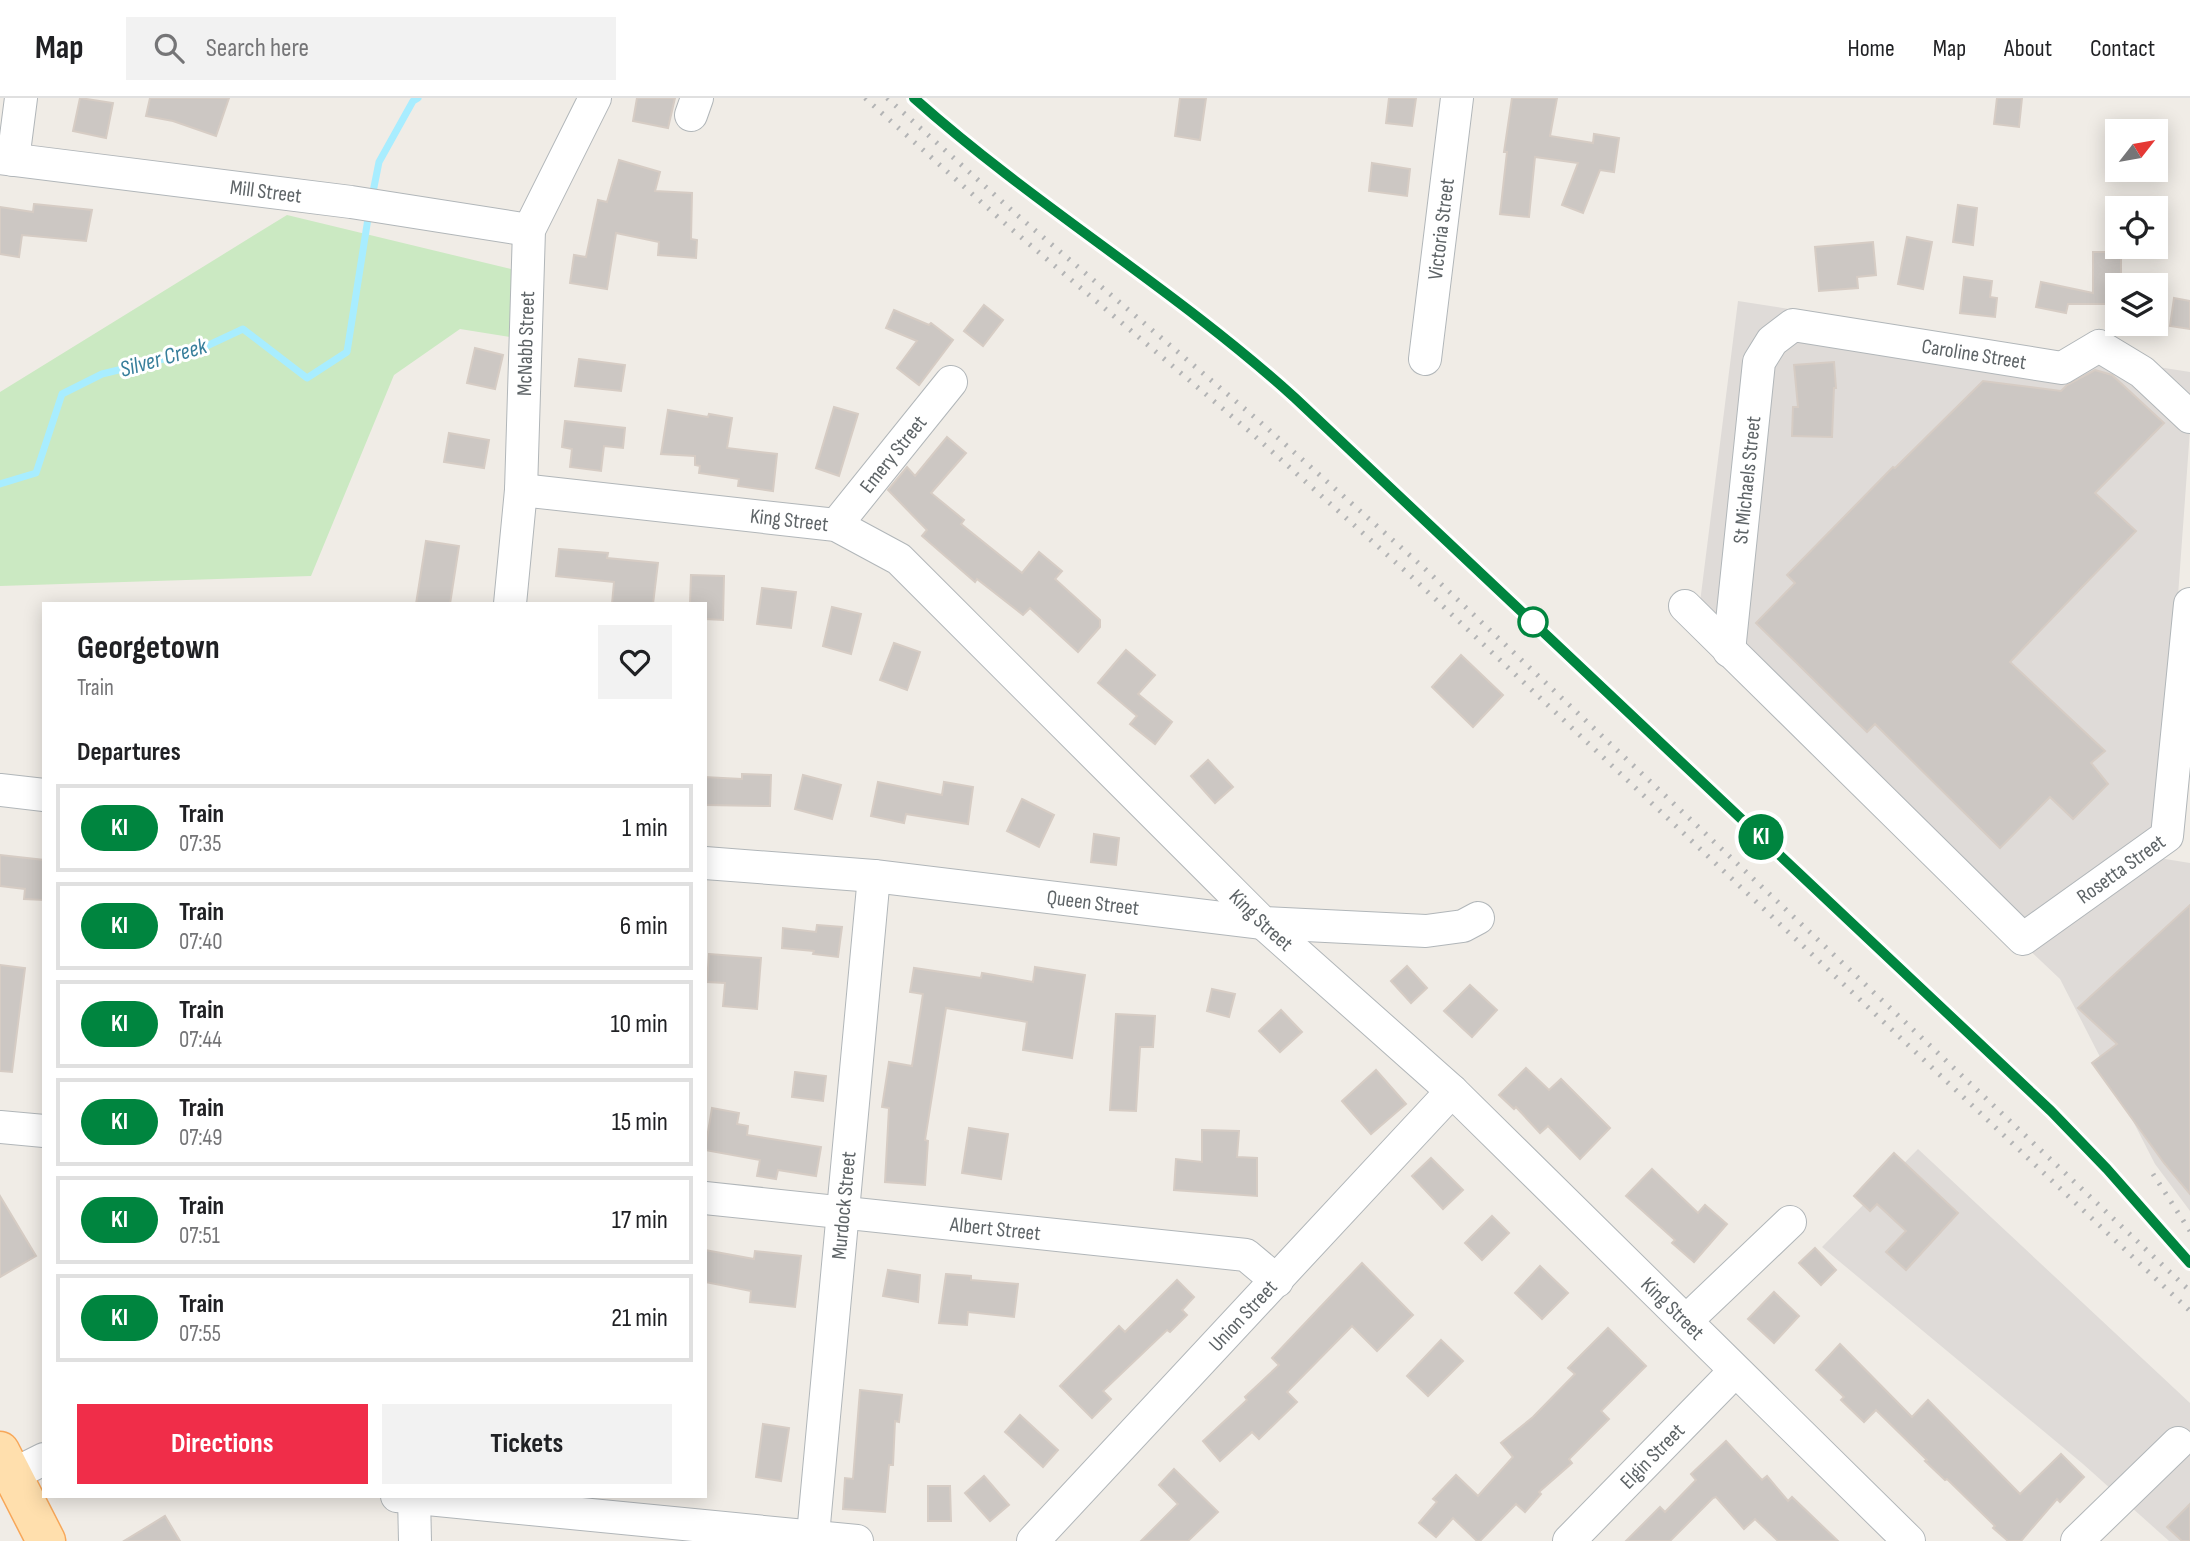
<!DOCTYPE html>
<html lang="en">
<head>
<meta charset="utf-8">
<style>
	:root { --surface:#fff; --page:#f2f2f2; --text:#202124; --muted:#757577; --line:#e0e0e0; --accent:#f02d49 }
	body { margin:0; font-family:"Sofia Sans Condensed",sans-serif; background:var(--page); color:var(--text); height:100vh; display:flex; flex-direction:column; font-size:26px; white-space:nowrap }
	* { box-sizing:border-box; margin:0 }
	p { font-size:23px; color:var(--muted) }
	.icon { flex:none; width:38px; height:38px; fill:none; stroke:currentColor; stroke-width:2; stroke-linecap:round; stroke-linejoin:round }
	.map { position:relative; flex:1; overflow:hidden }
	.side { position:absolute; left:42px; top:504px; width:665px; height:896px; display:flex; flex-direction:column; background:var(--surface); border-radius:0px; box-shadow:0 4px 18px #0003 }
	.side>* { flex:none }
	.badge { padding:0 14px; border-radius:23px; font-size:24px; line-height:46px }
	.needle { width:46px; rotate:59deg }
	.tools { position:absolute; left:2105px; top:21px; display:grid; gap:14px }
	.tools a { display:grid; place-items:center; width:63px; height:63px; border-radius:0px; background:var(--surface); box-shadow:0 4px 18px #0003; font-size:35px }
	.map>.badge { position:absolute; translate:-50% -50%; box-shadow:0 0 0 4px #fff }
	h2 { padding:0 35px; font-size:26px; line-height:63px }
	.round { display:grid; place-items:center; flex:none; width:74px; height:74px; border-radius:0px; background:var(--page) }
	.headline { display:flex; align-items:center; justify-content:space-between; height:119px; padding:0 35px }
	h1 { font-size:33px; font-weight:700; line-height:52px }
	.button { display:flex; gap:14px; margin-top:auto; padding:14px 35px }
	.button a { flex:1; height:80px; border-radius:0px; background:var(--accent); color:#fff; font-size:28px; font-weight:700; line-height:80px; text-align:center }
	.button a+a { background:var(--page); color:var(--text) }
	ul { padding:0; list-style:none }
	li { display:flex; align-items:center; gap:21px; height:88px; margin:0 14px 10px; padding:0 21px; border:4px solid var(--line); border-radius:0px }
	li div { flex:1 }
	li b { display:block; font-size:26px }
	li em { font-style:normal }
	li .badge { min-width:77px; font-weight:700; text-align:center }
	header { display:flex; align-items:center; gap:42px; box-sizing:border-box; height:98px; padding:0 35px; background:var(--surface); border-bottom:2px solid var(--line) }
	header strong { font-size:33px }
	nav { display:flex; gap:38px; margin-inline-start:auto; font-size:24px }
	.search { width:490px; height:63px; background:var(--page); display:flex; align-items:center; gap:18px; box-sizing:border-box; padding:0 24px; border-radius:0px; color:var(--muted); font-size:26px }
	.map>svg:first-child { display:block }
</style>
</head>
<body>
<header>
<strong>Map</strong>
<div class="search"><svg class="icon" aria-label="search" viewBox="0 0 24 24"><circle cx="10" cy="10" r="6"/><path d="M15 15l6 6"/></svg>Search here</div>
<nav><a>Home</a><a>Map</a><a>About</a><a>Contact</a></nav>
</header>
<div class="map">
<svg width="2190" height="1443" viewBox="0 0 2190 1443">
	<rect width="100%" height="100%" fill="#f0ece6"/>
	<g fill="#dfdbd8">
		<path d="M 1738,203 L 2190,274 L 2190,332 L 2159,760 L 2190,765 L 2190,1113 L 2155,1066 L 2060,881 L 1696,536 Z"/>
		<path d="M 1918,1051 L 2190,1305 L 2190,1443 L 2169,1443 L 2083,1366 L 1822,1149 Z"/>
	</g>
	<path fill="#cbe9c2" d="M 287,117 L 515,172 L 517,240 L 460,231 L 394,277 L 311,478 L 0,488 L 0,294 Z"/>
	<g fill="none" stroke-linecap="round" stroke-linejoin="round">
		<g stroke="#a8edff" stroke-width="7">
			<path d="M 372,99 L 379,64 L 413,3 L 418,0"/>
			<path d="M 0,386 L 36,375 L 62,296 L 102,276 L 196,253 L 243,231 L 307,280 L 347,254 L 369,114"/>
		</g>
	</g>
	<g fill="#ccc7c3" stroke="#d6ccc4" stroke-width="2">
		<path d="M 80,0 L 113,5 L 106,40 L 73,33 Z"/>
		<path d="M 150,0 L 229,0 L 216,38 L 173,23 L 146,18 Z"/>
		<path d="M 637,0 L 675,0 L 668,30 L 633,23 Z"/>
		<path d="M 1180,0 L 1206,0 L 1200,42 L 1175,38 Z"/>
		<path d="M 1389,0 L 1416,0 L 1412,28 L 1386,25 Z"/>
		<path d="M 1512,0 L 1557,0 L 1550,38 L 1593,45 L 1594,36 L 1619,40 L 1614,74 L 1600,72 L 1583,115 L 1562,107 L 1578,65 L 1535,59 L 1529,119 L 1500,116 L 1507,54 L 1504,54 Z"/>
		<path d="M 1997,0 L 2022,0 L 2019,29 L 1994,26 Z"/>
		<path d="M 619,62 L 660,74 L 655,93 L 692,95 L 691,141 L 697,142 L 696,160 L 658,157 L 659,144 L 616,135 L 607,191 L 570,185 L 574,157 L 586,159 L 598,102 L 607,104 Z"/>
		<path d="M 1372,65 L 1410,71 L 1407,98 L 1369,93 Z"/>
		<path d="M 34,106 L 92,112 L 86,143 L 22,137 L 19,159 L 0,156 L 0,109 L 33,114 Z"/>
		<path d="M 1958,107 L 1977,110 L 1973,147 L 1953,144 Z"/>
		<path d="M 1907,139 L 1932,144 L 1923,191 L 1898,186 Z"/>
		<path d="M 1873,144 L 1876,177 L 1857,179 L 1858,190 L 1819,193 L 1815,149 Z"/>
		<path d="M 2093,154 L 2121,154 L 2121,187 L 2118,187 L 2118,206 L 2068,206 L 2066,215 L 2036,209 L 2041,184 L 2093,195 Z"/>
		<path d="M 1964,179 L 1992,183 L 1990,199 L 1997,200 L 1995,219 L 1960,215 Z"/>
		<path d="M 2174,200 L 2190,203 L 2190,231 L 2170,228 Z"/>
		<path d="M 984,207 L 1003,222 L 983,248 L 964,233 Z"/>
		<path d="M 894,212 L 929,227 L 931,225 L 953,242 L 919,287 L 897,270 L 917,243 L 886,230 Z"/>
		<path d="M 475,250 L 503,257 L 495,291 L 467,285 Z"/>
		<path d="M 579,261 L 625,267 L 621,293 L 575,288 Z"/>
		<path d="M 1834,264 L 1836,290 L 1834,290 L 1832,339 L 1792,338 L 1793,309 L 1798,309 L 1794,267 Z"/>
		<path d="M 2095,272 L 2112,277 L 2164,325 L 2095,395 L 2136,433 L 2010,564 L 2105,653 L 2091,665 L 2108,686 L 2073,721 L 2050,699 L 2000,750 L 1875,626 L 1867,634 L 1756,525 L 1795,485 L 1787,477 L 1893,369 L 1895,370 L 1983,283 L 2061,293 L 2067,287 Z"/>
		<path d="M 834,309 L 858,316 L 839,378 L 816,370 Z"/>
		<path d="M 668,312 L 708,319 L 709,316 L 732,320 L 727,350 L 777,356 L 773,393 L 738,388 L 739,381 L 699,375 L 700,368 L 695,367 L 695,358 L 661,356 Z"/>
		<path d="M 565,323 L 625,330 L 623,350 L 604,348 L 601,373 L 570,369 L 572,351 L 562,349 Z"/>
		<path d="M 449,335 L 489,342 L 484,370 L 444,364 Z"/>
		<path d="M 947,339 L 966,355 L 931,395 L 964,422 L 961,426 L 1022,475 L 1039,454 L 1062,473 L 1055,481 L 1100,522 L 1100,529 L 1078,554 L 1030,510 L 1023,517 L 977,481 L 975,484 L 922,438 L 927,432 L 888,392 L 907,369 L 915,378 Z"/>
		<path d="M 426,443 L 459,448 L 450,506 L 416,506 Z"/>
		<path d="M 559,451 L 608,455 L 607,460 L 658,465 L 653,506 L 612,506 L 614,484 L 556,478 Z"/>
		<path d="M 691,477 L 724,478 L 723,522 L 705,521 L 705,506 L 690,506 Z"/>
		<path d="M 762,490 L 796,494 L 791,530 L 757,526 Z"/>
		<path d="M 832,509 L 861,516 L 851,556 L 823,548 Z"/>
		<path d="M 894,545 L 920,554 L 907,592 L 880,582 Z"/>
		<path d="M 1126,552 L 1155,577 L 1138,596 L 1172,624 L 1155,646 L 1130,626 L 1137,618 L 1098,585 Z"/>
		<path d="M 1461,557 L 1503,597 L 1473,629 L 1432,589 Z"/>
		<path d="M 1208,662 L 1233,689 L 1215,705 L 1191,678 Z"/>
		<path d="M 742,676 L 771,677 L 770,708 L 705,707 L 705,679 L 742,681 Z"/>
		<path d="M 803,677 L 841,687 L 832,721 L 795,711 Z"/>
		<path d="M 878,684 L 942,697 L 944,684 L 973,689 L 968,726 L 906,716 L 904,725 L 871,718 Z"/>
		<path d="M 1022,701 L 1054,717 L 1039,749 L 1007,733 Z"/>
		<path d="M 1094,736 L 1119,740 L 1116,767 L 1091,764 Z"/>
		<path d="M 0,757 L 44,762 L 44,802 L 24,801 L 25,791 L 0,788 Z"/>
		<path d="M 2190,807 L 2190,1096 L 2164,1065 L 2092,965 L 2117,946 L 2078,910 Z"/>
		<path d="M 817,827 L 842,829 L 838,859 L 813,856 L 814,853 L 782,850 L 783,830 L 816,834 Z"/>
		<path d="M 709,856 L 761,860 L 757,911 L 723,908 L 725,885 L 707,884 Z"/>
		<path d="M 0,867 L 25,870 L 12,974 L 0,973 Z"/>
		<path d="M 1407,868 L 1427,890 L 1411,905 L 1391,883 Z"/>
		<path d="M 1035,869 L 1085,877 L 1072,960 L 1023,952 L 1027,924 L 946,910 L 925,1042 L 928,1043 L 925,1087 L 885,1084 L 889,1010 L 882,1009 L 889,964 L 912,968 L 923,896 L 910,894 L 914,870 L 981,880 L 982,875 L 1033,884 Z"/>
		<path d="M 1470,887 L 1497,912 L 1472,939 L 1444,913 Z"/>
		<path d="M 1212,891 L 1235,896 L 1229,919 L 1207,913 Z"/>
		<path d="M 1281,912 L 1302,934 L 1280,954 L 1259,933 Z"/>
		<path d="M 1116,916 L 1155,918 L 1153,949 L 1140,949 L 1136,1013 L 1110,1012 Z"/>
		<path d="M 1526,970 L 1549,992 L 1561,981 L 1610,1030 L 1580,1061 L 1548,1028 L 1540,1035 L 1516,1009 L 1514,1011 L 1499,997 Z"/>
		<path d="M 1376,972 L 1406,1006 L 1371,1036 L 1342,1003 Z"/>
		<path d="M 795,974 L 826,978 L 823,1003 L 792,999 Z"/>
		<path d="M 712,1010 L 739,1015 L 737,1026 L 748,1028 L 747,1037 L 821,1049 L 816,1078 L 778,1072 L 776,1081 L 757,1078 L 760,1062 L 705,1052 Z"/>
		<path d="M 969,1030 L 1008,1036 L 1001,1081 L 962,1075 Z"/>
		<path d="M 1202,1032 L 1239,1033 L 1237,1059 L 1257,1060 L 1257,1098 L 1174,1092 L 1176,1061 L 1202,1064 Z"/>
		<path d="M 1894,1055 L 1958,1115 L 1906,1172 L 1886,1154 L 1906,1133 L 1877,1106 L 1870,1113 L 1854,1098 Z"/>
		<path d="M 1431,1060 L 1463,1092 L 1443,1111 L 1412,1078 Z"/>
		<path d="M 1652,1071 L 1698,1115 L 1705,1107 L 1727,1126 L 1694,1164 L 1672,1145 L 1675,1142 L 1626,1098 Z"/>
		<path d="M 0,1098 L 36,1158 L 0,1179 Z"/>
		<path d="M 1492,1118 L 1509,1135 L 1482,1162 L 1465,1145 Z"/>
		<path d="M 1815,1150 L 1836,1172 L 1821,1187 L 1799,1165 Z"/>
		<path d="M 705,1152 L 754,1161 L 755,1153 L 801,1158 L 795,1209 L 750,1204 L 751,1193 L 705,1184 Z"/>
		<path d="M 1362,1165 L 1413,1217 L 1377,1253 L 1352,1228 L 1287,1294 L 1297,1304 L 1259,1341 L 1252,1334 L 1220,1363 L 1203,1343 L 1247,1302 L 1245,1299 L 1279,1267 L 1272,1260 Z"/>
		<path d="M 1540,1168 L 1568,1195 L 1542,1221 L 1515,1195 Z"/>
		<path d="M 888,1172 L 920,1177 L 918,1204 L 883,1198 Z"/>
		<path d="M 946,1176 L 971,1178 L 971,1182 L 1018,1186 L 1014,1219 L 968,1214 L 967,1227 L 939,1225 Z"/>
		<path d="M 1177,1182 L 1194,1199 L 1182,1212 L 1187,1217 L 1170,1234 L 1167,1232 L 1103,1293 L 1111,1301 L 1092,1320 L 1060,1288 L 1119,1228 L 1125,1234 Z"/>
		<path d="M 1774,1194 L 1799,1218 L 1774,1245 L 1748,1221 Z"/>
		<path d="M 1608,1230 L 1646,1268 L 1601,1313 L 1609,1321 L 1569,1361 L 1572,1365 L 1539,1394 L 1541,1396 L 1525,1414 L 1516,1406 L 1480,1443 L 1477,1443 L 1453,1420 L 1436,1439 L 1419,1425 L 1437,1404 L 1433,1401 L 1456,1377 L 1478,1398 L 1513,1359 L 1501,1345 L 1533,1319 L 1575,1276 L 1568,1270 Z"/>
		<path d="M 1441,1242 L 1463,1263 L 1428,1298 L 1407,1278 Z"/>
		<path d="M 1840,1246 L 1912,1319 L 1928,1302 L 2020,1396 L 2061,1356 L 2084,1379 L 2060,1404 L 2057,1401 L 2021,1443 L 2008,1443 L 1993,1430 L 1995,1428 L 1947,1381 L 1945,1382 L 1925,1363 L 1927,1362 L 1876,1312 L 1864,1324 L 1841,1302 L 1844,1299 L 1816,1272 Z"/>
		<path d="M 860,1292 L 902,1297 L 899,1324 L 895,1323 L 893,1367 L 889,1367 L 885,1414 L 843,1411 L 845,1380 L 853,1381 Z"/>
		<path d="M 1020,1317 L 1058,1352 L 1043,1369 L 1005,1334 Z"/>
		<path d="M 763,1326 L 789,1330 L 781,1383 L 756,1379 Z"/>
		<path d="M 1726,1343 L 1762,1382 L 1767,1378 L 1788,1403 L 1792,1399 L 1838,1443 L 1778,1443 L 1755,1421 L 1744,1431 L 1716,1399 L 1713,1400 L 1670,1443 L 1626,1443 L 1660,1409 L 1665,1414 L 1696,1382 L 1691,1376 Z"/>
		<path d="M 1174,1371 L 1218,1414 L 1188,1443 L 1141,1443 L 1178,1406 L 1159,1387 Z"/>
		<path d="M 984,1378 L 1009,1407 L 990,1423 L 965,1395 Z"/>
		<path d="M 928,1388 L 950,1388 L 951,1423 L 928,1423 Z"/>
		<path d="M 2190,1406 L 2190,1443 L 2182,1443 L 2167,1429 Z"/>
		<path d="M 165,1418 L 180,1443 L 124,1443 Z"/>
	</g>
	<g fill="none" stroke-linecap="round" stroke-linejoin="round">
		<g stroke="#b1b6b9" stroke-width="34">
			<g id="minor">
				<path d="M 691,17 L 697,0"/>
				<path id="s1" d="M 0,60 L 351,104 L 529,132"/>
				<path d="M 13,62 L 21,0"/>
				<path id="s2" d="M 1425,261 L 1457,0"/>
				<path id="s3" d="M 521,392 L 836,427 L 899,461 L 1263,825 L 1452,993 L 1909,1443"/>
				<path id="s4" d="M 836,427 L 951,284"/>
				<path id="s5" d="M 510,506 L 521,392 L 529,132 L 595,0"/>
				<path id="s6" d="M 1685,508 L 2023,841 L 2167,738 L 2190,506"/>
				<path id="s7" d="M 1729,553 L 1759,264 L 1772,243 L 1793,227 L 2062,270 L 2099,248 L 2142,274 L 2190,319"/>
				<path d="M 0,692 L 44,697"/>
				<path id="s8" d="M 705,765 L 874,778 L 1263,825 L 1426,833 L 1463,828 L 1478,820"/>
				<path d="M 0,1029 L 44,1033"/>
				<path id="s9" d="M 705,1100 L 1246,1157 L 1277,1183"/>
				<path d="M 1686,1223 L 1790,1124"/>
				<path d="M 12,1377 L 44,1361"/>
				<path d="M 397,1398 L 857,1443"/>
				<path d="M 414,1398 L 415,1443"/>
				<path id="s10" d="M 813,1437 L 874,778"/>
				<path id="s11" d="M 1033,1443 L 1452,993"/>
				<path id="s12" d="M 1569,1443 L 1735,1273"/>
				<path d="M 2077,1443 L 2178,1345"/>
			</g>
		</g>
		<g stroke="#f7a759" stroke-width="41">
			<path id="major" d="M 0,1353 L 46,1443"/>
		</g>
		<use href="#minor" stroke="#fff" stroke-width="32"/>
		<use href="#major" stroke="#ffdfad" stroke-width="38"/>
		<g stroke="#b3b4b5" stroke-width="5" stroke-dasharray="2 9" stroke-linecap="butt">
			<path d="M 865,0 L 1009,129 L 1249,333 L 1413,480 L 2190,1213"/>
			<path d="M 887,0 L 1017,117 L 1259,323 L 1423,469 L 2190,1193"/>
			<path d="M 914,0 C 1030,104 1164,183 1280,286 L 2051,1013 L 2107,1071 L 2190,1166"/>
			<path d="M 2153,1076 L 2190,1133"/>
		</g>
	</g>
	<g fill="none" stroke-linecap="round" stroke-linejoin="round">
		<g stroke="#fff" stroke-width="16">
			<path id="line" d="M 914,0 C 1035,108 1175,191 1295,300 L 2051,1013 L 2107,1071 L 2190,1165"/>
		</g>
		<use href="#line" stroke="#00853f" stroke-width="10"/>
	</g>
	<circle fill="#fff" stroke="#00853f" stroke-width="3.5" cx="1533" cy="524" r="14"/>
	<g text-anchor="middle" stroke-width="6" stroke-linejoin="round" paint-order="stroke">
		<g font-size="21" fill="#5e6467" stroke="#fff">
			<text dy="7" stroke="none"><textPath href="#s1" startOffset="268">Mill Street</textPath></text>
			<text dy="7" stroke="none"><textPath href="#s2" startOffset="131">Victoria Street</textPath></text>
			<text dy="7" stroke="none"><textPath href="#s5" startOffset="261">McNabb Street</textPath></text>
			<text dy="7" stroke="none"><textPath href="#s7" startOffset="525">Caroline Street</textPath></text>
			<text dy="7" stroke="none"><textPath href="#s4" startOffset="91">Emery Street</textPath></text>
			<text dy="7" stroke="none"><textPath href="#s7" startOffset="172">St Michaels Street</textPath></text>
			<text dy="7" stroke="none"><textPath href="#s3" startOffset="270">King Street</textPath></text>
			<text dy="7" stroke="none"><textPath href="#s6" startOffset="595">Rosetta Street</textPath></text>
			<text dy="7" stroke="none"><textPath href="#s8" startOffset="390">Queen Street</textPath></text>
			<text dy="7" stroke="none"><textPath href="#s3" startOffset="900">King Street</textPath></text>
			<text dy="7" stroke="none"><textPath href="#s10" startOffset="331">Murdock Street</textPath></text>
			<text dy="7" stroke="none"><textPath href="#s9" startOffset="292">Albert Street</textPath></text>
			<text dy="7" stroke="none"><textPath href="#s3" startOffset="1466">King Street</textPath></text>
			<text dy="7" stroke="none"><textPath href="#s11" startOffset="308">Union Street</textPath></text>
			<text dy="7" stroke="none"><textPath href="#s12" startOffset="119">Elgin Street</textPath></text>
		</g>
		<g font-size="23" font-style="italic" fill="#377e9b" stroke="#fff">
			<text transform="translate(163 259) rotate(-16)" y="8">Silver Creek</text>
		</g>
	</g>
</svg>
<div class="tools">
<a><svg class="needle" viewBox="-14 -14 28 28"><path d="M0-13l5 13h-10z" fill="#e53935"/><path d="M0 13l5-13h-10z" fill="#757577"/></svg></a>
<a><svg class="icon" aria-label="locate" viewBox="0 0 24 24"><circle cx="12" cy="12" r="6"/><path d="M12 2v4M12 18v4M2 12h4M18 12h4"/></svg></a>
<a><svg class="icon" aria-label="layers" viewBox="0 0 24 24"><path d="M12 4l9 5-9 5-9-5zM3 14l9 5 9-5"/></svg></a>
</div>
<b class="badge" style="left:1761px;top:739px;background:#00853f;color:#fff">KI</b>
<section class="side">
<div class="headline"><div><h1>Georgetown</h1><p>Train</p></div><a class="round"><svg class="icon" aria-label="heart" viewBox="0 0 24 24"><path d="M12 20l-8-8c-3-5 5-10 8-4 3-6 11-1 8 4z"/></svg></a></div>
<h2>Departures</h2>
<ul>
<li><span class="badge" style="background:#00853f;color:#fff">KI</span><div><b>Train</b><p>07:35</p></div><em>1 min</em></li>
<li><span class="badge" style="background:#00853f;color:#fff">KI</span><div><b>Train</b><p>07:40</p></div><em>6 min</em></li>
<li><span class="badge" style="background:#00853f;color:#fff">KI</span><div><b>Train</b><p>07:44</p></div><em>10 min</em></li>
<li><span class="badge" style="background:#00853f;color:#fff">KI</span><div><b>Train</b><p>07:49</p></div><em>15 min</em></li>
<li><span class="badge" style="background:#00853f;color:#fff">KI</span><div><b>Train</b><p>07:51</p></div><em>17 min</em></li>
<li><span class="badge" style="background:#00853f;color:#fff">KI</span><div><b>Train</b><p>07:55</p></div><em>21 min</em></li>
</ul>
<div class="button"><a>Directions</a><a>Tickets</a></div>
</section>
</div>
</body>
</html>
